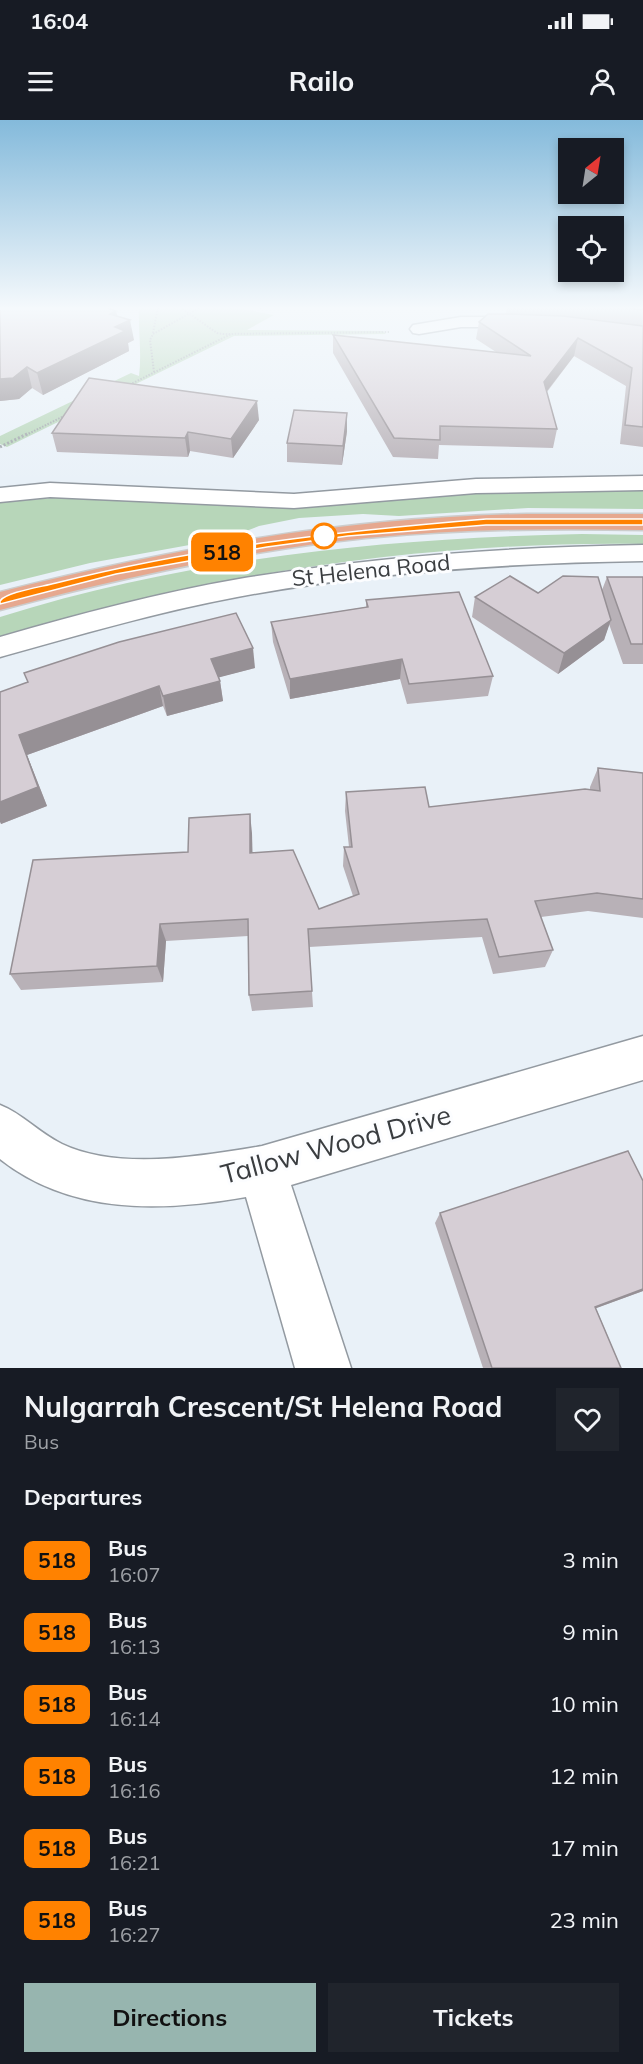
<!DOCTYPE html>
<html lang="en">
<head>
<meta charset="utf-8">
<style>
	:root { --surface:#171b24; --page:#20242c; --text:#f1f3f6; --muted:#9ea1a6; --accent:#97b5af }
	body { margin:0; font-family:Mulish,sans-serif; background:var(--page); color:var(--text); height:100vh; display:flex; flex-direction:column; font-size:22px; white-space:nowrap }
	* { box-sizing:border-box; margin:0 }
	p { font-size:20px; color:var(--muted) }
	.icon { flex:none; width:33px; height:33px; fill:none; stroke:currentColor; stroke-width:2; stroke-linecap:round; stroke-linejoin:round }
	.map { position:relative; height:1248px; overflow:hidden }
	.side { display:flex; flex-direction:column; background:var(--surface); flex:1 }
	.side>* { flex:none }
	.badge { padding:0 12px; border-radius:9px; font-size:21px; line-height:39px }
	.needle { width:39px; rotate:30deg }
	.tools { position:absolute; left:558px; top:18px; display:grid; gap:12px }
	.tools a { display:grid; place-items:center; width:66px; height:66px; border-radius:0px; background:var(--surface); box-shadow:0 3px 9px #0003; font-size:30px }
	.map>.badge { position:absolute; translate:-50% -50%; box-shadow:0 0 0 3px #fff }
	h2 { padding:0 24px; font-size:22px; line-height:54px }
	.round { display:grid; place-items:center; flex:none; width:63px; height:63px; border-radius:0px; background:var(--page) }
	.summary { display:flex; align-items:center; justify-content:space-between; height:102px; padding:0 24px }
	h1 { font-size:28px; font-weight:700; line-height:45px }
	.button { display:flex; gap:12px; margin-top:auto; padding:12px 24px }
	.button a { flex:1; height:69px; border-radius:0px; background:var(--accent); color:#111; font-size:24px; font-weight:700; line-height:69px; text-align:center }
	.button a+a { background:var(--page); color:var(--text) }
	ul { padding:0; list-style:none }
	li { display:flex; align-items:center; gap:18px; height:72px; padding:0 24px }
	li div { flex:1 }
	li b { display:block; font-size:22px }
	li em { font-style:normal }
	li .badge { min-width:66px; font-weight:700; text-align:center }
	.status { display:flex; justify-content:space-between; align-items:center; height:42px; padding:0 30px; background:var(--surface); direction:ltr }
	.status svg { height:16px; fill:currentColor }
	header { display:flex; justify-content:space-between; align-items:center; height:78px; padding:0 24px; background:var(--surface); font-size:27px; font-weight:700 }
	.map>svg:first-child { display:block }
</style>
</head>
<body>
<div class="status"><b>16:04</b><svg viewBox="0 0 49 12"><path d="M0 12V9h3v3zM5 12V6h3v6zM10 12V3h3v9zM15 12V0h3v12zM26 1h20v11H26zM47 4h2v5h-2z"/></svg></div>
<header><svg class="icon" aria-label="menu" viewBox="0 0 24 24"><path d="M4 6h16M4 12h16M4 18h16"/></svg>Railo<svg class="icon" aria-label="person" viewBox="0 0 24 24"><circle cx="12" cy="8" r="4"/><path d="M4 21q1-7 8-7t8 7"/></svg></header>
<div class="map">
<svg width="643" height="1248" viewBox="0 0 643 1248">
	<rect width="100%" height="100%" fill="#e9f1f8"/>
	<g fill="#b7d6b9">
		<path d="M 139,187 L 232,187 L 274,195 L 247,210 L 383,211 L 386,214 L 234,216 L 7,327 L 0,324 L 0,316 L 131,253 L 139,256 C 142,233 138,210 139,187 Z"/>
		<path d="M 564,370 L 643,370 L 643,389 L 528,388 L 399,396 L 363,394 L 299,398 L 259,406 L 228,418 L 90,443 L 0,465 L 0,382 L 68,377 L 292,388 L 458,374 Z"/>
		<path d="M 582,414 L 643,415 L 643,424 C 425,421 208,454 0,517 L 0,497 C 189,438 385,418 582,414 Z"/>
	</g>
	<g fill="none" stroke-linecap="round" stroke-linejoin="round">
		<g stroke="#939aa1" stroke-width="3">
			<g id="minor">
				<path d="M 461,197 L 525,197 L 531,198 L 534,202 L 531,206 L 525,207 L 461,207 L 419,214 L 413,213 L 410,209 L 413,205 Z"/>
				<path d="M 643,356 L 643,370 L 476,373 L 294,388 L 50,377 L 0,382 L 0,368 L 50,363 L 294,374 L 476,359 Z"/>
				<path d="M 643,425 L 643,441 C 507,443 371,452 237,477 C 157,492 79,515 0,537 L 0,517 C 79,494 158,473 239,459 C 373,437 507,427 643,425 Z"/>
				<path d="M 643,916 L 643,960 L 291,1065 L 351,1248 L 295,1248 L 246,1077 C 161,1092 71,1095 0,1039 L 0,985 C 23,994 39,1013 62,1024 C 119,1051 202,1036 262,1026 Z"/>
			</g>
		</g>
		<g stroke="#cccdcd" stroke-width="3">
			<path id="major" d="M 527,394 L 643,394 L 643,410 C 550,408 458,409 366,418 C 242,431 120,458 0,490 L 0,472 C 173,428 348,397 527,394 Z"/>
		</g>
		<g stroke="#9da3a8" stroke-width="2" stroke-dasharray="1.5 1.5" stroke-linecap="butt">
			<path d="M 180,187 L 217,213 L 223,214 L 389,212"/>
			<path d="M 153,213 L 158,187"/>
			<path d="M 154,252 L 150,220 L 153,214 L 201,187"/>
			<path d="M 127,266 L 231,214"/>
			<path d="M 26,315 L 66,295"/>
		</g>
		<path stroke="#9da3a8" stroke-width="3" stroke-dasharray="2 2" stroke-linecap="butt" d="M 0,327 L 29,313"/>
		<use href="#minor" fill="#fff" fill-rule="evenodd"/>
		<use href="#major" fill="#e6a88f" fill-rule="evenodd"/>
	</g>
	<g fill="#b8b1b7">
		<path d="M 0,187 L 116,191 L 117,196 L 134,220 L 128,223 L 129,231 L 43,275 L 32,268 L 19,279 L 0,281 Z"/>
		<path d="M 507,187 L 643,187 L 643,327 L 620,324 L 626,266 L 574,236 L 547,272 L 557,309 L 553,328 L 439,325 L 438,339 L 393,337 L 333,233 L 333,215 L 496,232 L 476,219 L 479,202 L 506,194 Z"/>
		<path d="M 347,293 L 347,311 L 342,345 L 287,342 L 287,323 Z"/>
		<path d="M 259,300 L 233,338 L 190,331 L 188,337 L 57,332 L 52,313 Z"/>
		<path d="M 607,457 L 643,457 L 643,544 L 623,544 L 609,504 L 604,520 L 558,554 L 472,497 L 475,477 L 602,470 Z"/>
		<path d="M 366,480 L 493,556 L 488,576 L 407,584 L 400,559 L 290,579 L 273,522 L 271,502 L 366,487 Z"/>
		<path d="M 255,548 L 219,557 L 220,561 L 223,581 L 167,596 L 163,586 L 27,635 L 47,686 L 1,704 L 0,572 Z"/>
		<path d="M 598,648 L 643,653 L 643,798 L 588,791 L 541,797 L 553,830 L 545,847 L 493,854 L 482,817 L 309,827 L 313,887 L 252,891 L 249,875 L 248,816 L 166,821 L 163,862 L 21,870 L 10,854 L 188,732 L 252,713 L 252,733 L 319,789 L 353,776 L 343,746 L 344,727 L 349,727 L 345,691 L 346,672 L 429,687 L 590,669 L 590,667 Z"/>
		<path d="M 440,1093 L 643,1171 L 596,1188 L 621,1248 L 483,1248 L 435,1103 Z"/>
	</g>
	<g fill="#969095">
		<path d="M 257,187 L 276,187 L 257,189 Z"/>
		<path d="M 116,191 L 119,206 L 130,200 L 134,220 L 128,223 L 129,231 L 43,275 L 37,253 L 110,194 Z"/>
		<path d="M 578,218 L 574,236 L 540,280 L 544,262 Z"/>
		<path d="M 27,247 L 32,268 L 19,279 L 0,281 L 0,259 Z"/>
		<path d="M 257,281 L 259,300 L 233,338 L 231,319 Z"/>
		<path d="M 347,293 L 347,311 L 342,345 L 343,326 Z"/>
		<path d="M 188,312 L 190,331 L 188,337 L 185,318 Z"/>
		<path d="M 611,500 L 604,520 L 558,554 L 564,533 Z"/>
		<path d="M 253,528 L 255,548 L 213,559 L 211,539 Z"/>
		<path d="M 402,539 L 400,559 L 290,579 L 290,559 Z"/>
		<path d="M 220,561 L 223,581 L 167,596 L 163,576 Z"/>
		<path d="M 159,566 L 163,586 L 27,635 L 47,686 L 1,704 L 0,702 L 0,682 L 19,615 Z"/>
		<path d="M 250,694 L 252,713 L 253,752 L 250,733 Z"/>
		<path d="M 160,804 L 166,821 L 163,862 L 157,846 Z"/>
		<path d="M 643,1169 L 643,1171 L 583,1193 L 595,1187 Z"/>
	</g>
	<g fill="#d6ced5" stroke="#969095" stroke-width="1.5">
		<path d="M 0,187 L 105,187 L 116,191 L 110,194 L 130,200 L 115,207 L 125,211 L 37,253 L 27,247 L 13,258 L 0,259 Z"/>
		<path d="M 621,187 L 643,187 L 643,190 Z"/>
		<path d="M 488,194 L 506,194 L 563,196 L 643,206 L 643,307 L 625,305 L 632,248 L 578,218 L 544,262 L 557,309 L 440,306 L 440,320 L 394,318 L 333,215 L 531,236 L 479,202 Z"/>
		<path d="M 89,258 L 257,281 L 231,319 L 188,312 L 185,318 L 52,313 Z"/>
		<path d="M 294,290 L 347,293 L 343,326 L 287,323 Z"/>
		<path d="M 510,456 L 538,473 L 563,456 L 598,457 L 611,500 L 564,533 L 475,477 Z"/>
		<path d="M 607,457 L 643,457 L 643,524 L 631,524 Z"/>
		<path d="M 459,472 L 493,556 L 409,564 L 402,539 L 290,559 L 271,502 L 368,487 L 366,480 Z"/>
		<path d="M 236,493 L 253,528 L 211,539 L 220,561 L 163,576 L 159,566 L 19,615 L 38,667 L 0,682 L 0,572 L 28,562 L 24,553 L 119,522 Z"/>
		<path d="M 598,648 L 643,653 L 643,779 L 597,773 L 535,781 L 553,830 L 499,837 L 487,799 L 308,809 L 312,871 L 249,875 L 248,799 L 160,804 L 157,846 L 10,854 L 33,740 L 188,732 L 189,698 L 250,694 L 250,733 L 293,730 L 319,789 L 359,774 L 344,727 L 352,727 L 346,672 L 425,667 L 429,687 L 585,669 L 600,671 Z"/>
		<path d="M 628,1031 L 643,1061 L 643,1169 L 595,1187 L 621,1248 L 492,1248 L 440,1093 Z"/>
	</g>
	<linearGradient id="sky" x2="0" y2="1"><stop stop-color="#84badb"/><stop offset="0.52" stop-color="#f5f9fc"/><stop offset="1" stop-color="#f5f9fc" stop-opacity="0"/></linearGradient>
	<rect width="643" height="362" fill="url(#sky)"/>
	<path fill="#ff8200" stroke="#fff" stroke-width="1.5" d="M 486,399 L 643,399 L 643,405 L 486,405 L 348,416 L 267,427 L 116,454 L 0,484 L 0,481 C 6,472 41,467 56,463 C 197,427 341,411 486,399 Z"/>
	<circle fill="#fff" stroke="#ff8200" stroke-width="3" cx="324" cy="416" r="12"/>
	<g text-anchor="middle" stroke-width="6" stroke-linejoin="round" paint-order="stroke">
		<g font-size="22" fill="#3a3d40" stroke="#fcfdff">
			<text transform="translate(371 450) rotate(-6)" y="8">St Helena Road</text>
		</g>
		<g font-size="27" fill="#3a3d40" stroke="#fcfdff">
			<text transform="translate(336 1025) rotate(-15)" y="9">Tallow Wood Drive</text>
		</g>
	</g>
</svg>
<div class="tools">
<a><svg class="needle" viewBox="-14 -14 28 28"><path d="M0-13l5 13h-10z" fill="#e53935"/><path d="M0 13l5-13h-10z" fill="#9ea1a6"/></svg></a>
<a><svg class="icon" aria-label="locate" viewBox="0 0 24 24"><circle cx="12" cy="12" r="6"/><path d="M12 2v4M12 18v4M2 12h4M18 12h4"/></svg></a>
</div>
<b class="badge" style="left:222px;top:432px;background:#ff8200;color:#111">518</b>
</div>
<section class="side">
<div class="summary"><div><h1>Nulgarrah Crescent/St Helena Road</h1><p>Bus</p></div><a class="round"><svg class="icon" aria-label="heart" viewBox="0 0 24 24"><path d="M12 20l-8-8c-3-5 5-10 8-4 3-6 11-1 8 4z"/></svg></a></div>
<h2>Departures</h2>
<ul>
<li><span class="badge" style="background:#ff8200;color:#111">518</span><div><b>Bus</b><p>16:07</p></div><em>3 min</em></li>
<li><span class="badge" style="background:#ff8200;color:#111">518</span><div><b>Bus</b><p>16:13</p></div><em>9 min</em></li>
<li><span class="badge" style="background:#ff8200;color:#111">518</span><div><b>Bus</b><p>16:14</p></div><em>10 min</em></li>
<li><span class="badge" style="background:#ff8200;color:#111">518</span><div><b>Bus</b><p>16:16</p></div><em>12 min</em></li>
<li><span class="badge" style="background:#ff8200;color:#111">518</span><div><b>Bus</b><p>16:21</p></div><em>17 min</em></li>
<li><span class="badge" style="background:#ff8200;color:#111">518</span><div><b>Bus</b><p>16:27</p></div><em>23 min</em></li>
</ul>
<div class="button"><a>Directions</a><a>Tickets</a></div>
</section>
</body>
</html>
